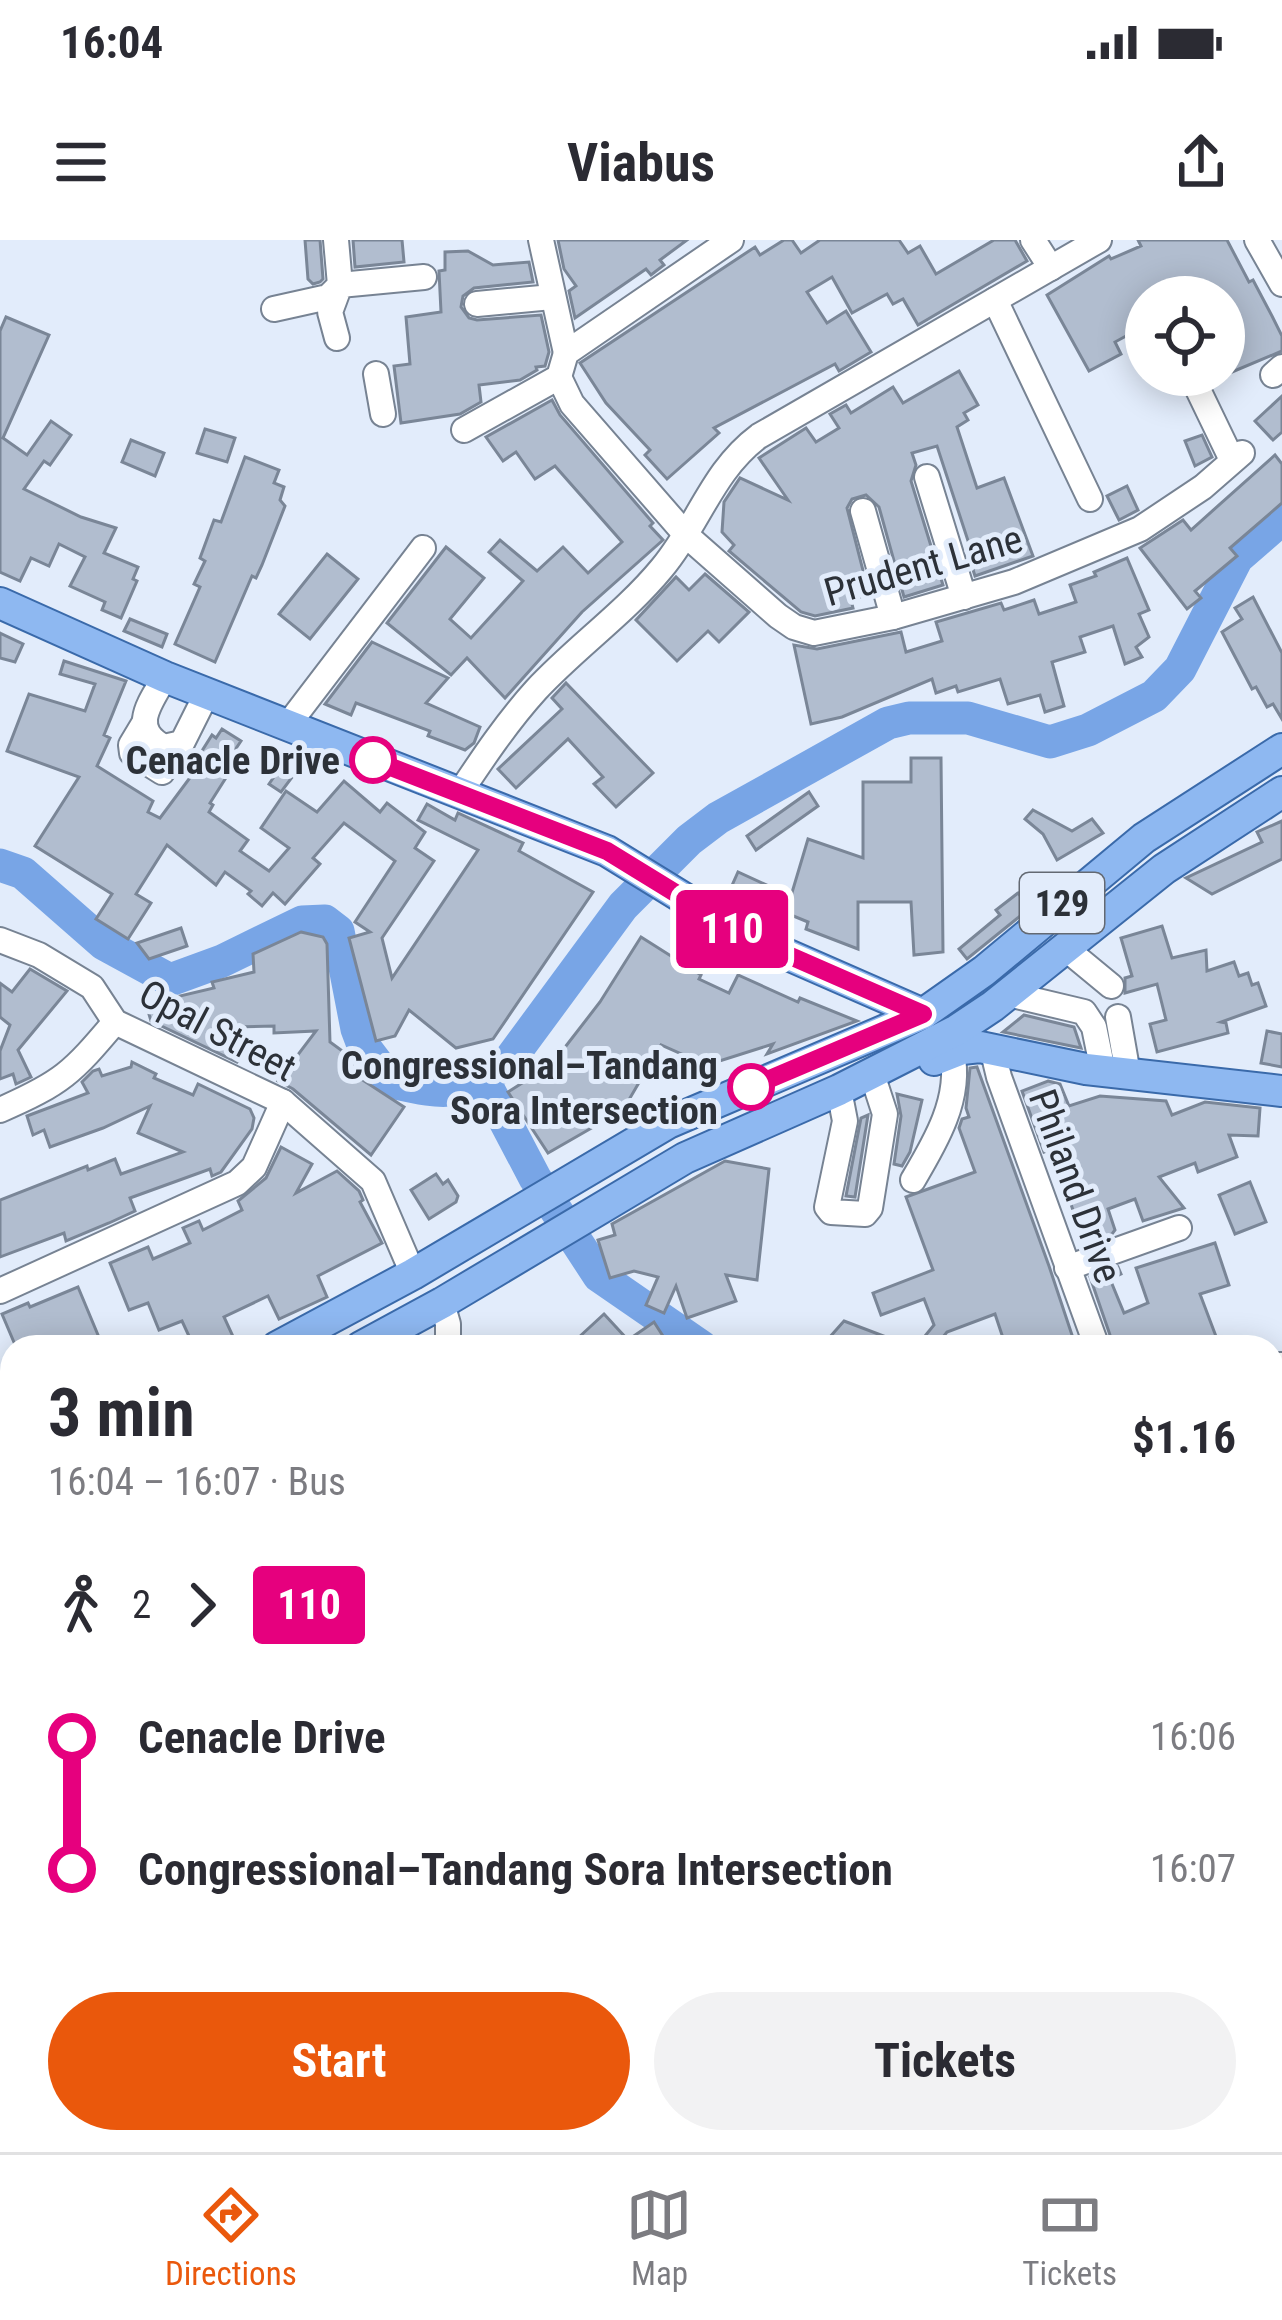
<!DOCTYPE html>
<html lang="en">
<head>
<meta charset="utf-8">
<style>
	:root { --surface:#fff; --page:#f2f2f3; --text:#2b2b33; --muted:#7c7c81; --line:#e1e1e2; --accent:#ea580c }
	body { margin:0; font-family:"Roboto Condensed",sans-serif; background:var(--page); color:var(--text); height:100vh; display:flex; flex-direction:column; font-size:45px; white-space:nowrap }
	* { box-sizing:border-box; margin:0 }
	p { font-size:39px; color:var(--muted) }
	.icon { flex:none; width:66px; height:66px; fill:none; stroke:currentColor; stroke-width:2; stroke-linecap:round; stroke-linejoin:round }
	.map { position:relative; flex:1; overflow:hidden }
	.side { position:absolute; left:0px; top:1095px; width:1284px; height:819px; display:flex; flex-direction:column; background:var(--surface); border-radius:36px 36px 0 0; box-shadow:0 6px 30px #0003 }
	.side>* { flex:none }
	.badge { padding:0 24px; border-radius:9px; font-size:42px; line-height:78px }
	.controls { position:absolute; left:1125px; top:36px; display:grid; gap:24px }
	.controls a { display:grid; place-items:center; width:120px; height:120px; border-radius:50%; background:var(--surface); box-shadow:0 6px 30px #0003; font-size:60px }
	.map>.badge { position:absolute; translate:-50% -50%; box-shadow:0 0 0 6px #fff }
	.legs { display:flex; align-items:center; gap:18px; height:132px; padding:0 48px; font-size:39px }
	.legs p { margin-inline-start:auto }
	.overview { display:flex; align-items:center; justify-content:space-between; height:204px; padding:0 48px }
	h1 { font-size:66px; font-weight:700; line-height:90px }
	.cta { display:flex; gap:24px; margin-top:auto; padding:24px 48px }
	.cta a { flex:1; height:138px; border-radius:72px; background:var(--accent); color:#fff; font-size:48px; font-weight:700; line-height:138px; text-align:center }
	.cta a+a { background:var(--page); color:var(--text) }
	ul { padding:0 48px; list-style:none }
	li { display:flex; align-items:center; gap:42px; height:132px; font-size:45px }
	li i { display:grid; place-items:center; width:18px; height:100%; margin:0 15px; background:currentColor }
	li i::after { content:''; width:30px; height:30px; margin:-15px; border:9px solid; border-radius:50%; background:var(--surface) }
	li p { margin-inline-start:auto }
	li:first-child i { background:linear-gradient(#0000 50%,currentColor 0) }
	li:last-child i { background:linear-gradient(currentColor 50%,#0000 0) }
	.status { display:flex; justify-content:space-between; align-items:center; height:84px; padding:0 60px; background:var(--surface); direction:ltr }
	.status svg { height:33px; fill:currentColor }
	header { display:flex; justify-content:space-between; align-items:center; height:156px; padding:0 48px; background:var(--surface); font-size:54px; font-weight:700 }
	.menu { display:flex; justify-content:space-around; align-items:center; height:168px; border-top:3px solid var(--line); background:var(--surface); font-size:33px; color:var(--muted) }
	.menu a { display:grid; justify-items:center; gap:6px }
	.menu .active { color:var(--accent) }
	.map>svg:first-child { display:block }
</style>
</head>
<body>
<div class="status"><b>16:04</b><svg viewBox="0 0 49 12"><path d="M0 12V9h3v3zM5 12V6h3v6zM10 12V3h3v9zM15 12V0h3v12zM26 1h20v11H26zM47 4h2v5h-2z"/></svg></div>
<header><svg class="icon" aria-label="menu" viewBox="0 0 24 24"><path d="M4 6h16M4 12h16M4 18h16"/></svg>Viabus<svg class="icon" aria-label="share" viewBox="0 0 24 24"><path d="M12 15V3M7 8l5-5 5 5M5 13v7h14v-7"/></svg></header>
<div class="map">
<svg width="1282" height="1912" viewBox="0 0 1282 1912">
	<rect width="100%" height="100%" fill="#e2ecfb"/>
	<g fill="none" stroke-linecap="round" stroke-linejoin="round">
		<g stroke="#78a5e6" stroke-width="33">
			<path d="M 0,625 L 23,633 L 104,704 L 170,740 L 222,721 L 302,682 L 325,681 L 338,691 L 357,789 L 363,805 L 391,842 C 448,855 465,857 511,818 L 623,666 L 689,600 L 718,578 L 888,483 L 909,478 L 968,478 L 1050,502 L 1088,490 L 1154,456 L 1180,429 L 1237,318 L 1282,279"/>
			<path d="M 484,841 L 535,938 L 599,1036 L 702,1107"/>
			<path d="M 474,1902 L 481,1912"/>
			<path d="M 829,1902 L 831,1912"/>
			<path d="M 190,1912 L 323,1902"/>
		</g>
	</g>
	<g fill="#b1bdcf" stroke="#7a8697" stroke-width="3">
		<path d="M 305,0 L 320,0 L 323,39 L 320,42 L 313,44 L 308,39 Z"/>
		<path d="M 353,0 L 402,0 L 404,22 L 355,27 Z"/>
		<path d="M 558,0 L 687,0 L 660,20 L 664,25 L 651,35 L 646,29 L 575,78 L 569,51 L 576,46 L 564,29 Z"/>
		<path d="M 784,0 L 792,0 L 801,13 L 820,0 L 899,0 L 908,13 L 920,6 L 936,34 L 994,0 L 1015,0 L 1027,21 L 918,85 L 903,59 L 893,64 L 887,54 L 852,73 L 832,37 L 807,52 L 827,83 L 846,71 L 871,112 L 839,131 L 835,124 L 714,188 L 719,193 L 667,239 L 645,215 L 650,210 L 606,163 L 580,123 L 755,7 L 760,15 Z"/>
		<path d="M 1138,0 L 1227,0 L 1249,42 L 1253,40 L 1272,76 L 1282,96 L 1282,111 L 1232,132 L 1224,117 L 1224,57 L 1146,57 L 1146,85 L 1115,102 L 1121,114 L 1089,131 L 1047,55 L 1109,16 L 1111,19 L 1141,6 Z"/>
		<path d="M 468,11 L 493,25 L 529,22 L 533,42 L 474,48 L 463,56 L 461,67 L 469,78 L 477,80 L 541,75 L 549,112 L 545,126 L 536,127 L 537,130 L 520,140 L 479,145 L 481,162 L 460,174 L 401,183 L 394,126 L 410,124 L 406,77 L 441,72 L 439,31 L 445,30 L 445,12 Z"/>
		<path d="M 6,77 L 49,95 L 3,198 L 27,215 L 51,181 L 71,195 L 50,225 L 44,221 L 24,249 L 81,277 L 116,288 L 104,313 L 138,327 L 133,339 L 137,341 L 121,378 L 102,370 L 105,362 L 70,346 L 85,317 L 59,304 L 49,326 L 31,318 L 20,341 L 0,332 L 0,91 Z"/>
		<path d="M 959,131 L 978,165 L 964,173 L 968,180 L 957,187 L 977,248 L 1004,238 L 1033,316 L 975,336 L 969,317 L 973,316 L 937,206 L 912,213 L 916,225 L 911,241 L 943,345 L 904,357 L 879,267 L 866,255 L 852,259 L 847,268 L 869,354 L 851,360 L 853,368 L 815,376 L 801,372 L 729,311 L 734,305 L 722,292 L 724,262 L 740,238 L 788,260 L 759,218 L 806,188 L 816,202 L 839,188 L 830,174 L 846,165 L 851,173 L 893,147 L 903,163 Z"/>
		<path d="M 1282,156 L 1282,192 L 1273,200 L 1255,181 Z"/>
		<path d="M 552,160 L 560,175 L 653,283 L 650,286 L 663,300 L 582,372 L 505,458 L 467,418 L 451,435 L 387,383 L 446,307 L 484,338 L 450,379 L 471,398 L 523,341 L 489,312 L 500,300 L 537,331 L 563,307 L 588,333 L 622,302 L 555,226 L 535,239 L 516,212 L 503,221 L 486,197 Z"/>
		<path d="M 205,189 L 235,198 L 227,222 L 197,213 Z"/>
		<path d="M 1202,195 L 1212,217 L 1195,226 L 1185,201 Z"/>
		<path d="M 131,200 L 164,213 L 155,236 L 122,222 Z"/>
		<path d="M 1275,215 L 1282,224 L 1282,263 L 1230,308 L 1237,316 L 1195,351 L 1201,358 L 1187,369 L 1140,308 L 1183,280 L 1191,290 Z"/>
		<path d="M 245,217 L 279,230 L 274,243 L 284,247 L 280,260 L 285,266 L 262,325 L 256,338 L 252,336 L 215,422 L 175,404 L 200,347 L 194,344 L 205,321 L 200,318 L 214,280 L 221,282 Z"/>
		<path d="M 1127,246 L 1138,270 L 1119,280 L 1107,256 Z"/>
		<path d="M 327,314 L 358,339 L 310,399 L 279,374 Z"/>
		<path d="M 1127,318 L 1149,370 L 1139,374 L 1149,397 L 1136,407 L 1142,417 L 1125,424 L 1113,386 L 1080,397 L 1085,412 L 1052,422 L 1064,466 L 1045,472 L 1040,455 L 1008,464 L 1000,439 L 958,452 L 956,446 L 936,453 L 932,439 L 842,477 L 811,484 L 794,405 L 817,409 L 901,392 L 906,412 L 942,401 L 936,382 L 1001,363 L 1004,370 L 1034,360 L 1039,374 L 1076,362 L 1070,345 L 1096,336 L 1094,332 Z"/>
		<path d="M 705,334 L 749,372 L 719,402 L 708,391 L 677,421 L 636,380 L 676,337 L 689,350 Z"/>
		<path d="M 1253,357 L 1282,413 L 1282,479 L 1273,464 L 1267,467 L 1256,447 L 1252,449 L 1222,392 L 1242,379 L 1235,368 Z"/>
		<path d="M 130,379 L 167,394 L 162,407 L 124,391 Z"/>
		<path d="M 0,393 L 23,404 L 15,422 L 0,418 Z"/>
		<path d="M 372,402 L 448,438 L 426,463 L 480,487 L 474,503 L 465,510 L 428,496 L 430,491 L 356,463 L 351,475 L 325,464 Z"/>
		<path d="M 64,421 L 126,441 L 104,495 L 110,498 L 97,526 L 153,561 L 148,572 L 160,578 L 192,535 L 188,533 L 212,495 L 216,498 L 222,489 L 241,501 L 235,510 L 241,514 L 210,563 L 213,565 L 209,572 L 248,600 L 240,611 L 269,631 L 289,608 L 261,588 L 286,551 L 317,572 L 344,541 L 380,572 L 387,563 L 425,592 L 415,608 L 434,621 L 382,698 L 392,738 L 478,610 L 418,580 L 427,564 L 455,580 L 458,573 L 523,603 L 519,611 L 593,652 L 493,799 L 456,808 L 409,770 L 395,796 L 376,801 L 349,698 L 370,692 L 355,682 L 395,621 L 344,583 L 313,618 L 320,624 L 285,664 L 273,653 L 262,666 L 248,654 L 251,651 L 225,632 L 216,645 L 167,605 L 136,654 L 151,663 L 128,699 L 96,679 L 112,654 L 35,606 L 79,537 L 7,511 L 29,454 L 85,471 L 95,444 L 60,434 Z"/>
		<path d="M 566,443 L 653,533 L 616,567 L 594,544 L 603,537 L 568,499 L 516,548 L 498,529 L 562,469 L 552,458 Z"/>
		<path d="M 911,518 L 941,518 L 943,712 L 914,715 L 911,662 L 858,662 L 858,709 L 806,689 L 808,682 L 730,650 L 738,632 L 791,656 L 808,599 L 863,618 L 863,542 L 911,542 Z"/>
		<path d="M 283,524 L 296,532 L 281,552 L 269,544 Z"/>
		<path d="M 809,552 L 818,566 L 756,610 L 747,596 Z"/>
		<path d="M 1033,570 L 1072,591 L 1092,579 L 1103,593 L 1057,620 L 1043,594 L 1025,579 Z"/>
		<path d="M 1282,581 L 1282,619 L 1212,654 L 1186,638 L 1262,602 L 1257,592 Z"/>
		<path d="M 1018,653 L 1030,668 L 967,719 L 959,709 L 1000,675 L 996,670 Z"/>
		<path d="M 1162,686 L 1172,718 L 1206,710 L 1207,731 L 1234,722 L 1239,736 L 1248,733 L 1252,745 L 1258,743 L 1266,766 L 1221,782 L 1226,783 L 1228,793 L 1157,812 L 1150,784 L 1166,780 L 1157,744 L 1125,753 L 1125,738 L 1132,736 L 1121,698 Z"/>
		<path d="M 181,688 L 187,706 L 149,719 L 137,703 Z"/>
		<path d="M 301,692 L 323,697 L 327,704 L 330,802 L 371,832 L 364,841 L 404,867 L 371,915 L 293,849 L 278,841 L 316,791 L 274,793 L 274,786 L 233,787 L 240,818 L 237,822 L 151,781 L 146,764 L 214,748 L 212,742 L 254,732 L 253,714 Z"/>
		<path d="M 641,697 L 701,735 L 699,739 L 729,753 L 738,735 L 798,762 L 800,758 L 857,781 L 767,814 L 773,804 L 713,823 L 711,827 L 661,805 L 623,870 L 548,913 L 508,852 L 552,824 L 600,762 Z"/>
		<path d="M 30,729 L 67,751 L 18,810 L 31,837 L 16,844 L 13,834 L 0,839 L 0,811 L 10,785 L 0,777 L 0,743 L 12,752 Z"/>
		<path d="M 1024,775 L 1074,787 L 1081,808 L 1003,792 Z"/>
		<path d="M 1267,791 L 1282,794 L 1282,827 L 1261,823 Z"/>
		<path d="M 132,822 L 156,834 L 154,838 L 193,855 L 198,844 L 250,869 L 254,878 L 252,889 L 221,932 L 212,936 L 210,929 L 130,958 L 135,971 L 109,983 L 66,1001 L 64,993 L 0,1017 L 0,960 L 87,926 L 88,930 L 115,919 L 121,934 L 183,912 L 138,893 L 150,866 L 103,888 L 50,907 L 44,890 L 33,895 L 27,876 L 88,853 L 82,842 L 93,831 L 99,829 L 102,836 L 131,827 Z"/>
		<path d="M 977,827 L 1049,1026 L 1076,1107 L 1006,1107 L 995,1074 L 947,1092 L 935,1107 L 916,1107 L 934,1085 L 924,1059 L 881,1075 L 873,1053 L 933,1030 L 906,957 L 975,932 L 959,888 L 962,879 L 969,877 L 966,868 L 970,828 Z"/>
		<path d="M 1048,841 L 1060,844 L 1069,866 L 1100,856 L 1166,861 L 1172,875 L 1205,862 L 1260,868 L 1258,896 L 1229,895 L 1237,917 L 1198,932 L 1195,923 L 1159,937 L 1184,968 L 1143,981 L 1135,959 L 1108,969 L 1115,990 L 1112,994 L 1084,1004 L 1053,909 L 1044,912 L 1022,851 Z"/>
		<path d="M 897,854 L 922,860 L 910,912 L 902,926 L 894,924 L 901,876 Z"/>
		<path d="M 868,875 L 855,957 L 846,956 L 861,878 Z"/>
		<path d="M 281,907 L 312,924 L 296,953 L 337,931 L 359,951 L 363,960 L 360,962 L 382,1003 L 318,1036 L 327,1057 L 279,1079 L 268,1056 L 224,1077 L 236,1103 L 227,1107 L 194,1107 L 182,1081 L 159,1090 L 148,1063 L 129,1070 L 110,1023 L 148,1007 L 153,1019 L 190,1003 L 183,988 L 199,981 L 203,990 L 242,970 L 238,961 L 266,938 Z"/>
		<path d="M 725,921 L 769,929 L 757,1040 L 726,1035 L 736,1061 L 687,1078 L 676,1046 L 664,1073 L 646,1065 L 658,1037 L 634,1031 L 610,1038 L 598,1000 L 615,995 L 612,984 Z"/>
		<path d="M 436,934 L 443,944 L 448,940 L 458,956 L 456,962 L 429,979 L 411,950 Z"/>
		<path d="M 1250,942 L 1266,982 L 1235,994 L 1219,955 Z"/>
		<path d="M 1215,1003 L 1229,1045 L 1200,1054 L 1220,1107 L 1118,1107 L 1110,1095 L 1090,1037 L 1118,1027 L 1121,1034 L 1110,1039 L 1124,1073 L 1148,1063 L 1136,1028 Z"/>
		<path d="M 78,1047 L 103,1107 L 16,1107 L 2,1074 L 28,1063 L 30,1067 Z"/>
		<path d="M 604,1074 L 628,1100 L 654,1082 L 670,1107 L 585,1107 L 577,1099 Z"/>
		<path d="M 844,1081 L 910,1106 L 910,1107 L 821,1107 Z"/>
	</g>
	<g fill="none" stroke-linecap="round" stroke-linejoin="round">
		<g stroke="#778393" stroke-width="28">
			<g id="minor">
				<path d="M 541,0 L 566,113"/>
				<path d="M 1033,0 L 1051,28"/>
				<path d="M 1257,0 L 1282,44"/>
				<path d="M 995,60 L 1090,259"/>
				<path d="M 477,64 L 552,57"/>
				<path d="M 274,69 L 328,57 L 340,45 L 336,0"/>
				<path d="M 337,98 L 330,72 L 340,45 L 424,37"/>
				<path d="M 376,134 L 383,174"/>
				<path d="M 1191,135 L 1232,220"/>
				<path d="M 1273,135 L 1282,127"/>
				<path d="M 559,137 L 572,164 L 687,296 L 778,376 L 794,387 L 814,393 L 893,377 L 1014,342 L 1140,289 L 1203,247 L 1242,213"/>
				<path d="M 464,190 L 559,137 L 566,113 L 731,0"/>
				<path d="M 927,237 L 964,357"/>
				<path d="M 863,271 L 893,377"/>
				<path d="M 165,437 C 150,463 129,488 164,507 L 182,503 L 207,453"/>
				<path d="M 143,485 L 131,505 L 132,513 L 162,532"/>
				<path d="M 287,486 L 423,308"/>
				<path d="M 459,554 C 483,518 507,482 536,450 C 576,407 625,373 662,328 C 699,284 712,231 759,196 L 1099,0"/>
				<path d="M 0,700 L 39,715 L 92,747 L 115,782 L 283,862 L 373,941 L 413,1034"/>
				<path d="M 1065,708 L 1111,746"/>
				<path d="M 1008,754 L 1084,772 L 1094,787 L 1103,831"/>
				<path d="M 1118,777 L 1128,834"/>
				<path d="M 992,808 L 999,837 L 1097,1107"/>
				<path d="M 839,850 L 845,881 L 827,967 L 831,972 L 865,974 L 870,968 L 885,874 L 872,834"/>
				<path d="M 0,870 C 62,843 72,833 115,782"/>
				<path d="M 913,940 C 935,903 962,858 952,813"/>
				<path d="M 1067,1028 L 1179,988"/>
				<path d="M 0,1051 L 237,943 L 254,927 L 283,862"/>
				<path d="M 442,1063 L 448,1084 L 448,1107"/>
				<path d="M 1272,1125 L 1282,1125"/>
				<path d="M 1272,1363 L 1282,1380"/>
				<path d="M 0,1450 L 12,1445"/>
				<path d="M 0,1523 L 12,1557"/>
				<path d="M 1272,1552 L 1282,1567"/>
				<path d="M 0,1746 L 12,1751"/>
				<path d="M 1272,1818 L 1282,1826"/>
				<path d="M 1272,1870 L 1282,1862"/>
				<path d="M 580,1902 L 582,1912"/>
				<path d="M 736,1902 L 739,1912"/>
				<path d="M 939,1902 L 944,1912"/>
				<path d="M 1048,1912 L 1053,1902"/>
				<path d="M 1220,1912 L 1233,1902"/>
			</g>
		</g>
		<g stroke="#3a6aaa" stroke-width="34">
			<g id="major">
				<path d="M 0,363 L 165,437 L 607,611 L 747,697 L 923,774"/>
				<path d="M 934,820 L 962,809 L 980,807 L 1086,829 L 1282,851"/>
				<path d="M 277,1107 L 413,1034 L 668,883 L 923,774 L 984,731 L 1144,598 L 1282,509"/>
				<path d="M 361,1107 L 442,1063 L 685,918 L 839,850 L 957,790 L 993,766 L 1164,629 L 1282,552"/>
				<path d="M 0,1230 L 12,1225"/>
				<path d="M 0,1271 L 12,1267"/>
			</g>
		</g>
		<use href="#minor" stroke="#fff" stroke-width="24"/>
		<use href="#major" stroke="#8eb8f1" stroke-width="30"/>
	</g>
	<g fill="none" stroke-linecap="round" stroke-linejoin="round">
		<g stroke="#fff" stroke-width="27">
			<path id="line-1" d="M 373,520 L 607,611 L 747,697 L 923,774 L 751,847"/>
		</g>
		<use href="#line-1" stroke="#e6007e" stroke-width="18"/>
	</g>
	<g fill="#fff" stroke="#e6007e" stroke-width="6">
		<circle cx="373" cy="520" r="21"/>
		<circle cx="751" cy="847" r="21"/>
	</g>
	<g text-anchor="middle" stroke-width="10" stroke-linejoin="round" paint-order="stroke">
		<rect fill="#e2ecfb" stroke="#636972" stroke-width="3" x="1020" y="633" width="84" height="60" rx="9"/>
		<g font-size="36" font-weight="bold" fill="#2c3138">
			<text x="1062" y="676">129</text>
		</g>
		<g font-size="39" fill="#2c3138" stroke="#e2ecfb">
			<text transform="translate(923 325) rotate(-16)" y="14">Prudent Lane</text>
			<text transform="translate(218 790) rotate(28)" y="14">Opal Street</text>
			<text transform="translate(1076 946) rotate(70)" y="14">Philand Drive</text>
		</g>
		<g font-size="39" font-weight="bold" fill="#2c3138" stroke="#e2ecfb" text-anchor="end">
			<text x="340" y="534">Cenacle Drive</text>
			<text x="718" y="839">Congressional–Tandang<tspan x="718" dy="45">Sora Intersection</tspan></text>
		</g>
	</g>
</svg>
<div class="controls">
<a><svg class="icon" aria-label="locate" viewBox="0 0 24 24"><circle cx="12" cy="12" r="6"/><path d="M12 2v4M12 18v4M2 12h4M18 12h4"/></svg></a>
</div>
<b class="badge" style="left:732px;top:689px;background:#e6007e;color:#fff">110</b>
<section class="side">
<div class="overview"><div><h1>3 min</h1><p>16:04 – 16:07 · Bus</p></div><b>$1.16</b></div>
<div class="legs"><svg class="icon" aria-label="walk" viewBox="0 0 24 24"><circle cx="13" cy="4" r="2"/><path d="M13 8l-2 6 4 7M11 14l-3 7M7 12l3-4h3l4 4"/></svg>2<svg class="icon" aria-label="forward" viewBox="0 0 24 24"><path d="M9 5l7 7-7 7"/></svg><b class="badge" style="background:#e6007e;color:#fff">110</b></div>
<ul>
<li><i style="color:#e6007e"></i><b>Cenacle Drive</b><p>16:06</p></li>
<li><i style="color:#e6007e"></i><b>Congressional–Tandang Sora Intersection</b><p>16:07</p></li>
</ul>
<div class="cta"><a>Start</a><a>Tickets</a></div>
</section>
</div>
<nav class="menu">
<a class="active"><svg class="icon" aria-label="directions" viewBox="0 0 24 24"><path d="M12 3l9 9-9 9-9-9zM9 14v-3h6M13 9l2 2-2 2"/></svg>Directions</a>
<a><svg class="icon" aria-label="map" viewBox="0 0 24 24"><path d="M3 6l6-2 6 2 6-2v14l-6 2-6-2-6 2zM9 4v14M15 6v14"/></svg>Map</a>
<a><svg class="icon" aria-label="tickets" viewBox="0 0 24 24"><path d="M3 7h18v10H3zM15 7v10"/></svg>Tickets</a>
</nav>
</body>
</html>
